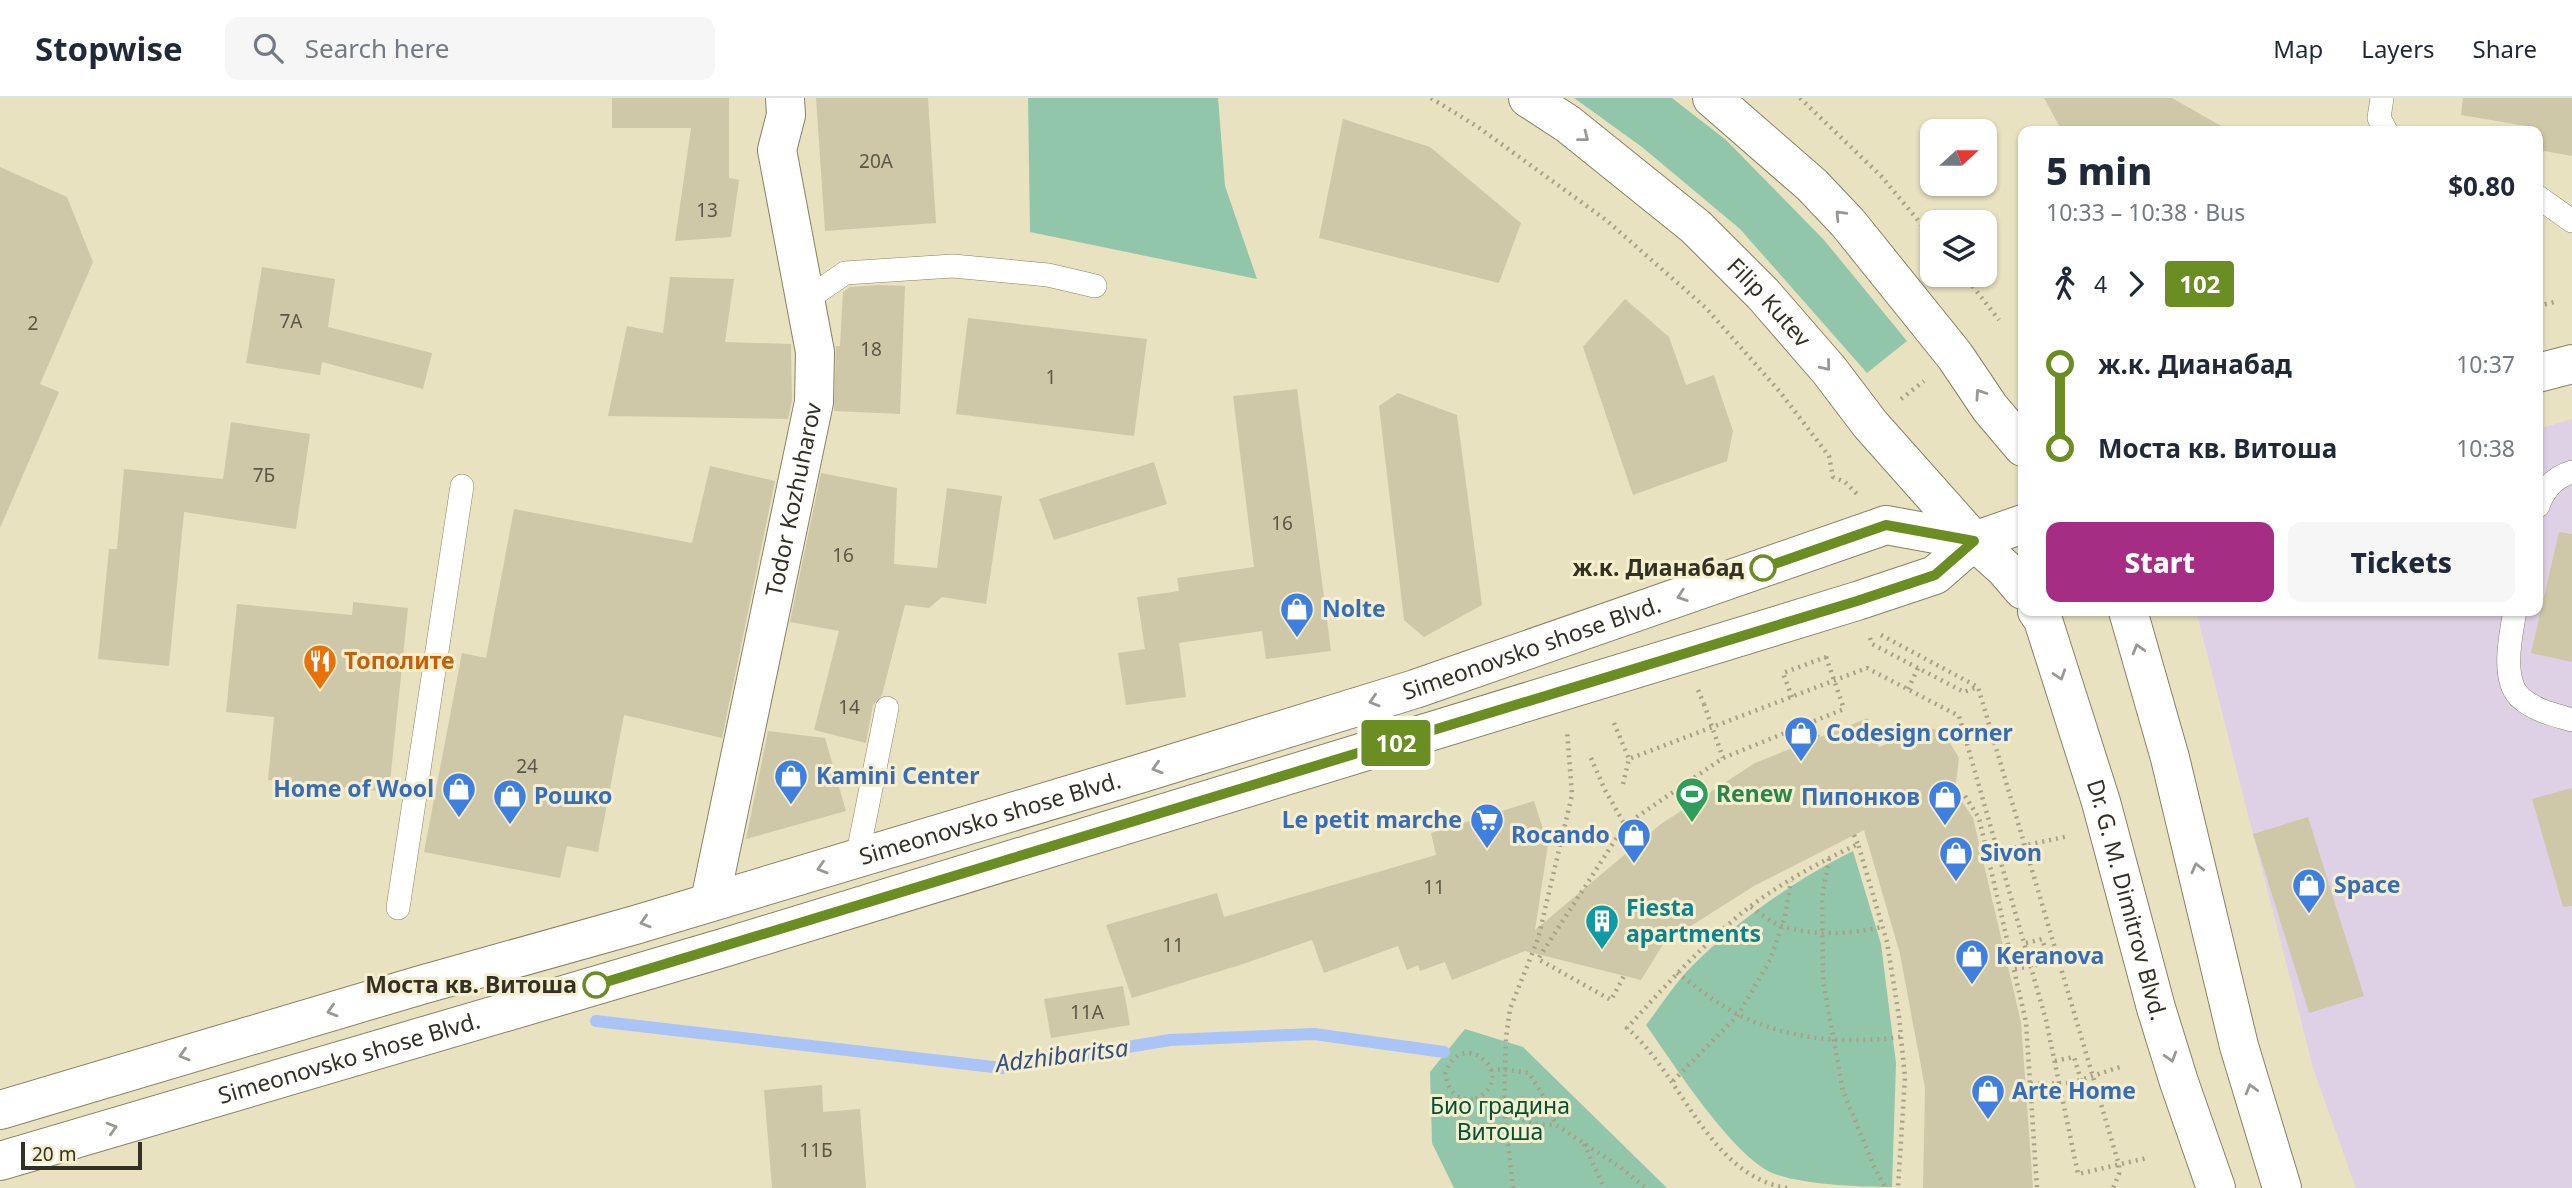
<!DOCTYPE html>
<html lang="en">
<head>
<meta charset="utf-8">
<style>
	:root { --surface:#fff; --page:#f6f6f7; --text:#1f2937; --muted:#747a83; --line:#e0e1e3; --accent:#a52d83 }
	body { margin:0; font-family:"Noto Sans",sans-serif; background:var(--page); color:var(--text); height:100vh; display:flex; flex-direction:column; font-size:26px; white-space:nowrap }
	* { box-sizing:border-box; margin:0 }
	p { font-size:23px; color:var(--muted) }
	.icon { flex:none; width:38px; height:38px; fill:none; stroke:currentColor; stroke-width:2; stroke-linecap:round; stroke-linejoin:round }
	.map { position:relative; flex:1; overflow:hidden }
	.drawer { position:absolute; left:2018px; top:28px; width:525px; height:490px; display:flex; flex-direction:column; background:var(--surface); border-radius:14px; box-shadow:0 2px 5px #0004 }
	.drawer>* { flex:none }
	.badge { padding:0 14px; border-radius:5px; font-size:24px; line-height:46px }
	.needle { width:46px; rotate:69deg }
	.controls { position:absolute; left:1920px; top:21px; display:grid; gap:14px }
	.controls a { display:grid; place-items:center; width:77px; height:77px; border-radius:14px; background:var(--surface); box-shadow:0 2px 5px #0004; font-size:35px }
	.scale { position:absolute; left:21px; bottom:18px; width:121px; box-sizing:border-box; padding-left:7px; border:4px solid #333124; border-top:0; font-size:19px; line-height:24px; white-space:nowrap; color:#333124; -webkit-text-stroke:5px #f6efce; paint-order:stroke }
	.map>.badge { position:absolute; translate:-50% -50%; box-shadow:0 0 0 4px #fff }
	.legs { display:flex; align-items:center; gap:10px; height:77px; padding:0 28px; font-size:23px }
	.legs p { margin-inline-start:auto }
	.head { display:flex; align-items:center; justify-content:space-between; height:119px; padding:0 28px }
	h1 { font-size:38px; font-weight:800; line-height:52px }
	.action { display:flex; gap:14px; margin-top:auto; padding:14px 28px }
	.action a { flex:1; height:80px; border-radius:14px; background:var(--accent); color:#fff; font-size:28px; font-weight:800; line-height:80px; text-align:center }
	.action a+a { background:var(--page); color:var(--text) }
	ul { padding:0 28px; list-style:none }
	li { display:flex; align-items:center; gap:24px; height:84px; font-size:26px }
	li i { display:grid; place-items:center; width:10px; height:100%; margin:0 9px; background:currentColor }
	li i::after { content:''; width:18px; height:18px; margin:-9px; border:5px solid; border-radius:50%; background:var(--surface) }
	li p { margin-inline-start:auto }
	li:first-child i { background:linear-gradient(#0000 50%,currentColor 0) }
	li:last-child i { background:linear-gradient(currentColor 50%,#0000 0) }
	header { display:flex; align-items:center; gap:42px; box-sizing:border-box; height:98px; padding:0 35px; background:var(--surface); border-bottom:2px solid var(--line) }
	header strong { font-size:33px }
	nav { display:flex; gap:38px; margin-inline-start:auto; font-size:24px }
	.search { width:490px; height:63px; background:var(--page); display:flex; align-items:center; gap:18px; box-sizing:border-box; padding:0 24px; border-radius:14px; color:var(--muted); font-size:26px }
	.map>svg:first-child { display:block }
</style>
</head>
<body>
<header>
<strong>Stopwise</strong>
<div class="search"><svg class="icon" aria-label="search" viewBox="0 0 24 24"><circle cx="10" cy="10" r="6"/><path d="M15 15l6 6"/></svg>Search here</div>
<nav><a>Map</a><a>Layers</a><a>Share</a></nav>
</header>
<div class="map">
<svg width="2572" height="1090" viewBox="0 0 2572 1090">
	<rect width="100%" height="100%" fill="#e8e2c1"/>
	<path fill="#dfd1e5" d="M 2572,321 L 2572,1090 L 2356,1090 L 2313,970 L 2196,513 L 2538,513 L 2538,331 Z"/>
	<g fill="#92c6ab">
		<path d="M 1028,0 L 1218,0 L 1225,88 L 1257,181 L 1030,134 Z"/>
		<path d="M 1574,0 L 1672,0 L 1726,42 L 1824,142 L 1907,243 L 1867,275 L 1740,131 L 1642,49 Z"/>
		<path d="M 1853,753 L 1881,846 L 1896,965 L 1892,1089 C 1860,1089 1805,1087 1775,1076 C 1734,1061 1673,965 1646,927 C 1661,908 1675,885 1692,868 C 1737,823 1796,781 1853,753 Z"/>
		<path d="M 1465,931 L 1523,949 L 1667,1090 L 1454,1090 L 1432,1045 L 1430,974 Z"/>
	</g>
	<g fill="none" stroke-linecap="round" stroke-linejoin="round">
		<path stroke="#abc4f8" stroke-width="12" d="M 596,923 L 1002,970 L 1170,942 L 1314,936 L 1444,954"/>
	</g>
	<g fill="#cec8a8">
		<path d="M 612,0 L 729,0 L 729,80 L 739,82 L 731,139 L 675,143 L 691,30 L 612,30 Z"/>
		<path d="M 816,0 L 928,0 L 936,125 L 825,133 Z"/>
		<path d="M 2044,0 L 2172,0 L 2230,33 L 2062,33 Z"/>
		<path d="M 2463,0 L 2572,0 L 2572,58 L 2538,52 L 2538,30 L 2461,17 Z"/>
		<path d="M 1343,21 L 1430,49 L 1521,125 L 1499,185 L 1319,140 Z"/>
		<path d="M 0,69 L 67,99 L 93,164 L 40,286 L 59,294 L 0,430 Z"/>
		<path d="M 262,169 L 335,181 L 328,229 L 432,255 L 423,291 L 322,264 L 320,277 L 246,265 Z"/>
		<path d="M 670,179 L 734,181 L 725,244 L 791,246 L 792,302 L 788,321 L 608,318 L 627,228 L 663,235 Z"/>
		<path d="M 879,187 L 905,188 L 900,316 L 834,313 L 836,248 L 840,248 L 843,194 L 850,189 Z"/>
		<path d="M 1625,201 L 1669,239 L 1686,287 L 1714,277 L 1733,333 L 1727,363 L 1633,397 L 1583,249 Z"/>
		<path d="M 968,220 L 1147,241 L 1134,338 L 956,316 Z"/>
		<path d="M 1297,291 L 1331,553 L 1266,561 L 1262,533 L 1179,545 L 1186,599 L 1126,607 L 1118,555 L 1145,551 L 1137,499 L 1179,493 L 1177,480 L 1254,469 L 1233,298 Z"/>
		<path d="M 1398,295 L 1457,317 L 1482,507 L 1424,539 L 1404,522 L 1379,308 Z"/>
		<path d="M 231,324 L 310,336 L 296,431 L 184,414 L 169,568 L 98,561 L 109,451 L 117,451 L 124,371 L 223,381 Z"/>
		<path d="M 1154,364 L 1167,406 L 1054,442 L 1039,401 Z"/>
		<path d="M 710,368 L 775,383 L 722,640 L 624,617 L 598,754 L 567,748 L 560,780 L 424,754 L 462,555 L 486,560 L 514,411 L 692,445 Z"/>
		<path d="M 821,375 L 897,390 L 894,466 L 937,470 L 947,390 L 1002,398 L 986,506 L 942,499 L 929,510 L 905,507 L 882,597 L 873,607 L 866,645 L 814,632 L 839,533 L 790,524 Z"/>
		<path d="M 2559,434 L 2572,436 L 2572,564 L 2531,555 Z"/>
		<path d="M 353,504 L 408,510 L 389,694 L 268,682 L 274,619 L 226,614 L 237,506 L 352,517 Z"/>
		<path d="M 1868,620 L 1879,649 L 1929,629 L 1945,636 L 1959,660 L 1955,693 L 1973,720 L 2021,924 L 2033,1090 L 1923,1090 L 1925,990 L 1900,856 L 1864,732 L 1754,788 L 1664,845 L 1641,882 L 1525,853 L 1452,882 L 1445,864 L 1420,873 L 1418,867 L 1407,872 L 1398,848 L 1324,875 L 1312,842 L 1240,867 L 1132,900 L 1106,827 L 1217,795 L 1224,819 L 1436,757 L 1431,735 L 1534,703 L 1548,747 L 1535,832 L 1661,726 L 1755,665 Z"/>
		<path d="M 768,633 L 825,640 L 846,713 L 746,741 Z"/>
		<path d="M 2572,690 L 2572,808 L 2563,809 L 2532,701 Z"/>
		<path d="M 2308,719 L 2364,898 L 2309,915 L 2253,736 Z"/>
		<path d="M 1123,888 L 1130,927 L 1051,940 L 1044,901 Z"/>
		<path d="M 822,987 L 823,1014 L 860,1011 L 866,1090 L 772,1090 L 764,992 Z"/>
	</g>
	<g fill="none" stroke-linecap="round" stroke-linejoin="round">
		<g stroke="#878163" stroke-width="24">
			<g id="service">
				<path d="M 2382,0 L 2379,20 L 2386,33"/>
				<path d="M 2538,99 L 2572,123"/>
				<path d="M 806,202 L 845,175 L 953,168 L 1048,177 L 1095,188"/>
				<path d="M 2538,408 C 2544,391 2554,379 2572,374"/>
				<path d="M 2515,513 C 2511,536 2500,584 2522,601 C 2536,613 2555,617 2572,622"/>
				<path d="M 857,760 L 887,610"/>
				<path d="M 398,810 L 462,388"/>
			</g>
		</g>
		<g stroke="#878163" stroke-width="40">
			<g id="minor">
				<path id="s1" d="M 710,803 L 814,304 L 815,254 L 777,52 L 786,17 L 785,0"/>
			</g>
		</g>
		<g stroke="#878163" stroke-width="40">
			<g id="secondary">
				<path d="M 2538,275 L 2572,266"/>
				<path id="s2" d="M 0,1012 L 421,887 L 635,827 L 1142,675 L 1415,591 L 1886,427 L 1974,443"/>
				<path id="s3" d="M 0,1063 L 723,850 L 1857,503 L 1935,477 L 1974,443 L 2023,426"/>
			</g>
		</g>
		<g stroke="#878163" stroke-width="40">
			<g id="primary">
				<path id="s4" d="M 1528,0 L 1568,26 L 1696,129 L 1763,196 L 1829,272 L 1870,326 L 1974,443 L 2005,471 L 2023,492"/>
				<path d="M 1712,0 L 1812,87 L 1848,125 L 1955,258 L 1990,310 L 2023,349"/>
				<path id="s5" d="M 2037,513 L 2043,522 L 2101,704 L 2156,910 L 2179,984 L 2216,1090"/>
				<path d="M 2128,513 L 2170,660 L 2239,948 L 2282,1090"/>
			</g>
		</g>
		<g stroke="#a6a187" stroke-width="4.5" stroke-dasharray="2 5" stroke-linecap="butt">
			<path d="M 1431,0 L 1478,29 L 1606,122 L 1706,210 L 1780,294 L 1829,358 L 1833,379 L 1845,384 L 1857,396"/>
			<path d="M 1800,0 L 1881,78 L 1932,139"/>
			<path d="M 1964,177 L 1999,222"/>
			<path d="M 2538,208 L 2554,204"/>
			<path d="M 1901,301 L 1924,283"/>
			<path d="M 1881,537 L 1978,589 L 2119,1067 L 2119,1076 L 2113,1090"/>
			<path d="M 1870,540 L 1872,546 L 1964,594 L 1977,589"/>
			<path d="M 1908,591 L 1918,570"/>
			<path d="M 1698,592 L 1704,606"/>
			<path d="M 1792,599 L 1783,575 L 1826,559 L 1825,555"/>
			<path d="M 1812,624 L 1818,640"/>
			<path d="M 1614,625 L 1629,661"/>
			<path d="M 1591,660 L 1605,692 L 1625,727 L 1538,861 L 1611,902 L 1624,878"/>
			<path d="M 1623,686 L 1629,661 L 1867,570 L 1959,618 L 2046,922 L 2078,1076 L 2147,1060"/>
			<path d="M 1965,698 L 1979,720 L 2026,924 L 2037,1090"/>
			<path d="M 1625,727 L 1723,660 L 1844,611"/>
			<path d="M 1854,737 L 1858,746"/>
			<path d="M 2008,751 L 2069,738"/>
			<path d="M 1829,761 L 1822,800 L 1823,883 L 1843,993 L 1875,1071 L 1886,1090"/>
			<path d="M 1751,809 C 1761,816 1773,826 1784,829 C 1816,838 1850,836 1882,829"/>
			<path d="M 2026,845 L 2042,841 L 2050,864"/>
			<path d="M 2042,866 L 2087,858"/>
			<path d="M 1677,875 C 1697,889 1718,907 1741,918 C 1792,942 1845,946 1901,939"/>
			<path d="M 2055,963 L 2074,959 L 2081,982"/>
			<path d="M 1491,972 L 1503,971 L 1529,975 L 1542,996 L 1556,1027"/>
			<path d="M 1673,983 L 1738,917 L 1770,862 L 1785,819 L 1791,783"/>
			<path d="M 2071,985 L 2120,969"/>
			<path d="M 1476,1001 C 1521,978 1461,926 1445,976 C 1448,994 1457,1003 1476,1001 L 1533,1026 L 1556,1027 L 1620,1069 L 1646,1090"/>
			<path d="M 1584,1046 L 1604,1090"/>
			<path d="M 1513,1090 L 1504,1013 L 1506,940 L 1510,911 L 1538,841 L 1572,697 L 1567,632"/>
			<path d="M 1787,1090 C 1709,1078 1682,977 1627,930 C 1662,891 1697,853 1737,819 C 1773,789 1816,766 1858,746 L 1887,844 L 1899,919 L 1905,979 L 1898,1090"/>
		</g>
		<use href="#service" stroke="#fff" stroke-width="23"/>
		<use href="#minor" stroke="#fff" stroke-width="38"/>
		<use href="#secondary" stroke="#fff" stroke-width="38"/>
		<use href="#primary" stroke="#fff" stroke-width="38"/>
		<g stroke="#a6a187" stroke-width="4.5" stroke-dasharray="2 5" stroke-linecap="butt">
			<path d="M 1826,559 L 1844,611"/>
			<path d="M 1704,606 L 1723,660"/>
			<path d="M 1987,755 L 2008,751"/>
			<path d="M 2015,871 L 2042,866"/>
			<path d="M 2031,986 L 2071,985"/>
		</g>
	</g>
	<defs><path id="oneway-chevron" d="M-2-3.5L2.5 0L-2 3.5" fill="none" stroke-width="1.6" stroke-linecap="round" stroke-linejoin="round" transform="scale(1.75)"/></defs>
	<g stroke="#999892">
		<use href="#oneway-chevron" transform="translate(1584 39) rotate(38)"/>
		<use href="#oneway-chevron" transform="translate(1840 117) rotate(-133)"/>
		<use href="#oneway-chevron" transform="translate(1826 268) rotate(51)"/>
		<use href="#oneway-chevron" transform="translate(1980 296) rotate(-124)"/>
		<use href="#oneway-chevron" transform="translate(1682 498) rotate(161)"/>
		<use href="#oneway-chevron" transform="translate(2138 551) rotate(-106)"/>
		<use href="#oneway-chevron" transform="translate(2060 577) rotate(72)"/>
		<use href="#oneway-chevron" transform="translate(1374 603) rotate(163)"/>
		<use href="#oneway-chevron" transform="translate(1157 670) rotate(163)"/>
		<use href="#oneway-chevron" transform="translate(822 770) rotate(163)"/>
		<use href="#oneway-chevron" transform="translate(2197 770) rotate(-104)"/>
		<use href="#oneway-chevron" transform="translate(645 824) rotate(163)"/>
		<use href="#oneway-chevron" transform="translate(332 913) rotate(163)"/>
		<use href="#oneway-chevron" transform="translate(184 957) rotate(163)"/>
		<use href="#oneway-chevron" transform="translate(2171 959) rotate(73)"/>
		<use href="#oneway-chevron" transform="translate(2251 991) rotate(-106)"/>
		<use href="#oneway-chevron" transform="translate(112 1030) rotate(-16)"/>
	</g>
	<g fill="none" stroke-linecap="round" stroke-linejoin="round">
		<g stroke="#fff" stroke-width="16">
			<path id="line-1" d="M 596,887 L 1857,503 L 1935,477 L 1974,443 L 1886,427 L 1763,470"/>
		</g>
		<use href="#line-1" stroke="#6b8e23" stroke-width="10"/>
	</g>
	<defs>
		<g id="shop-pin" transform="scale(1.75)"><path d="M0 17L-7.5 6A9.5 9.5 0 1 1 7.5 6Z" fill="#3f7fe0" stroke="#f6efce"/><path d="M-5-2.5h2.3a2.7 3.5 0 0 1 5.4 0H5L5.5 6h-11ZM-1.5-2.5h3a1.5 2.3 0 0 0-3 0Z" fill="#fff"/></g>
		<g id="restaurant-pin" transform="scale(1.75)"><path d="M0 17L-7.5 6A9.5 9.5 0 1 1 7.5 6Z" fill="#e8710a" stroke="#f6efce"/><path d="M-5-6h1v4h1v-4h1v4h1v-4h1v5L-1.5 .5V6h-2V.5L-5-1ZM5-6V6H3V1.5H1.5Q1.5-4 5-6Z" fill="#fff"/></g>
		<g id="stadium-pin" transform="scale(1.75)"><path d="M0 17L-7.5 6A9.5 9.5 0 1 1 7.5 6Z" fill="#2e9e5b" stroke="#f6efce"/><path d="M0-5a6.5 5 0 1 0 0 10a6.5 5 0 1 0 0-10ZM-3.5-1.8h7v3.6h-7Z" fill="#fff"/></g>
		<g id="supermarket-pin" transform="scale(1.75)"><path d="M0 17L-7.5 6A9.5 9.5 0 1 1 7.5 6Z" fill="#3f7fe0" stroke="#f6efce"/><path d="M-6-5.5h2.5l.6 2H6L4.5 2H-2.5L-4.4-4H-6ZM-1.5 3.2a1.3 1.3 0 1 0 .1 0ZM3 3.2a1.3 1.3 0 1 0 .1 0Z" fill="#fff"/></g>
		<g id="building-pin" transform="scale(1.75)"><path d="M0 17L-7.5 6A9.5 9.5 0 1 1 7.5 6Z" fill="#0f9aa8" stroke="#f6efce"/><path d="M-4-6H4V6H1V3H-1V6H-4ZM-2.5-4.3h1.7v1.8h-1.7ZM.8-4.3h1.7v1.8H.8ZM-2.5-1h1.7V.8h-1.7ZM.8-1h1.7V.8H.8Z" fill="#fff"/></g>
	</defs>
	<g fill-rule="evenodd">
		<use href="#shop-pin" x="1297" y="511"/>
		<use href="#restaurant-pin" x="320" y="563"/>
		<use href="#shop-pin" x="1801" y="635"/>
		<use href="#shop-pin" x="791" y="678"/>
		<use href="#shop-pin" x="459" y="691"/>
		<use href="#stadium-pin" x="1692" y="696"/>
		<use href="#shop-pin" x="510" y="698"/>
		<use href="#shop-pin" x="1945" y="699"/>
		<use href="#supermarket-pin" x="1487" y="722"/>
		<use href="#shop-pin" x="1634" y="737"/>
		<use href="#shop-pin" x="1956" y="755"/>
		<use href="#shop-pin" x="2309" y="787"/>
		<use href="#building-pin" x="1602" y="823"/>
		<use href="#shop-pin" x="1972" y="858"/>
		<use href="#shop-pin" x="1988" y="993"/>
	</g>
	<g fill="#fff" stroke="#6b8e23" stroke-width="3.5">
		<circle cx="1763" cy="470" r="12"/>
		<circle cx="596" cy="887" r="12"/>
	</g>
	<g text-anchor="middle" stroke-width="6" stroke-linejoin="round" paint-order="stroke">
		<g font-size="19" fill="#5a5745">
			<text x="876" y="70">20А</text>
			<text x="707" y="119">13</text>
			<text x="291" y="230">7А</text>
			<text x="33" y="232">2</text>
			<text x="871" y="258">18</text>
			<text x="1051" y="286">1</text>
			<text x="264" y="384">7Б</text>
			<text x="1282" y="432">16</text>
			<text x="843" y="464">16</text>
			<text x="849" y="616">14</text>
			<text x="527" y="675">24</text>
			<text x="1434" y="796">11</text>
			<text x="1173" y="854">11</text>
			<text x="1087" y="921">11А</text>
			<text x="816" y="1059">11Б</text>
		</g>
		<g font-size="23" fill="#333124" stroke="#f6efce">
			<text dy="8" stroke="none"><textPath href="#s4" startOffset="317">Filip Kutev</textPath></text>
			<text dy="8" stroke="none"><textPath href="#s1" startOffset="410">Todor Kozhuharov</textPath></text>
			<text dy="8" stroke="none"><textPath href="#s2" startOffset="1600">Simeonovsko shose Blvd.</textPath></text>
			<text dy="8" stroke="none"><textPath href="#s2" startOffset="1032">Simeonovsko shose Blvd.</textPath></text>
			<text dy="8" stroke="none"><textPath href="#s5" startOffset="303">Dr. G. M. Dimitrov Blvd.</textPath></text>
			<text dy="8" stroke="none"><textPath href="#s3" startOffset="364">Simeonovsko shose Blvd.</textPath></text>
		</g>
		<g font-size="23" font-weight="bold" fill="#333124" stroke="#f6efce" text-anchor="end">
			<text x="1744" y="478">ж.к. Дианабад</text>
			<text x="577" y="895">Моста кв. Витоша</text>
		</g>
		<g font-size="23" font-weight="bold" fill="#366cbe" stroke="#f6efce" text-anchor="start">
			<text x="1322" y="519">Nolte</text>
			<text x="1826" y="643">Codesign corner</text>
			<text x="816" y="686">Kamini Center</text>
			<text x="434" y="699" text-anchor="end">Home of Wool</text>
			<text x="534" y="706">Рошко</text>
			<text x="1920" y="707" text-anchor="end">Пипонков</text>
			<text x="1462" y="730" text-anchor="end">Le petit marche</text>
			<text x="1610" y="745" text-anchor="end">Rocando</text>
			<text x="1980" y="763">Sivon</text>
			<text x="2334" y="795">Space</text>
			<text x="1996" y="866">Keranova</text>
			<text x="2012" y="1001">Arte Home</text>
		</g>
		<g font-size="23" font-weight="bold" fill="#c56008" stroke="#f6efce" text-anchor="start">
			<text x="344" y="571">Тополите</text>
		</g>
		<g font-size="23" font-weight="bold" fill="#27864d" stroke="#f6efce" text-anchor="start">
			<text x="1716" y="704">Renew</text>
		</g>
		<g font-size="23" font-weight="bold" fill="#0d838f" stroke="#f6efce" text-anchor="start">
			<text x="1626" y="818">Fiesta<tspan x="1626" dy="26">apartments</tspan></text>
		</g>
		<g font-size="23" fill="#005336" stroke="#f6efce">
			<text x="1500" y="1016">Био градина<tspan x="1500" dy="26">Витоша</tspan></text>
		</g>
		<g font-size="24" font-style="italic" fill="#334e8d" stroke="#f6efce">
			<text transform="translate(1062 958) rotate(-7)" y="8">Adzhibaritsa</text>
		</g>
	</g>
</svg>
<div class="controls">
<a><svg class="needle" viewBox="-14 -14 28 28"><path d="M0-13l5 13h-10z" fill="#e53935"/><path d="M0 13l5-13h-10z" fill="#747a83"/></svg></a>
<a><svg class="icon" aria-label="layers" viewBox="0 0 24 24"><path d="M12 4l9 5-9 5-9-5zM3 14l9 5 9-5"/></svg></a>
</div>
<div class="scale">20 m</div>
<b class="badge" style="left:1396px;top:645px;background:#6b8e23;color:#fff">102</b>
<section class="drawer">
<div class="head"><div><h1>5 min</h1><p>10:33 – 10:38 · Bus</p></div><b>$0.80</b></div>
<div class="legs"><svg class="icon" aria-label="walk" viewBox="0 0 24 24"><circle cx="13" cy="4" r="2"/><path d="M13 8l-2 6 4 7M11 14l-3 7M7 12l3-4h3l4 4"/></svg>4<svg class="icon" aria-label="forward" viewBox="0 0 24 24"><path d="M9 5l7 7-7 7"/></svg><b class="badge" style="background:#6b8e23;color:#fff">102</b></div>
<ul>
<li><i style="color:#6b8e23"></i><b>ж.к. Дианабад</b><p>10:37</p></li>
<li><i style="color:#6b8e23"></i><b>Моста кв. Витоша</b><p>10:38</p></li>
</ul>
<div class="action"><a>Start</a><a>Tickets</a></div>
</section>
</div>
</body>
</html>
